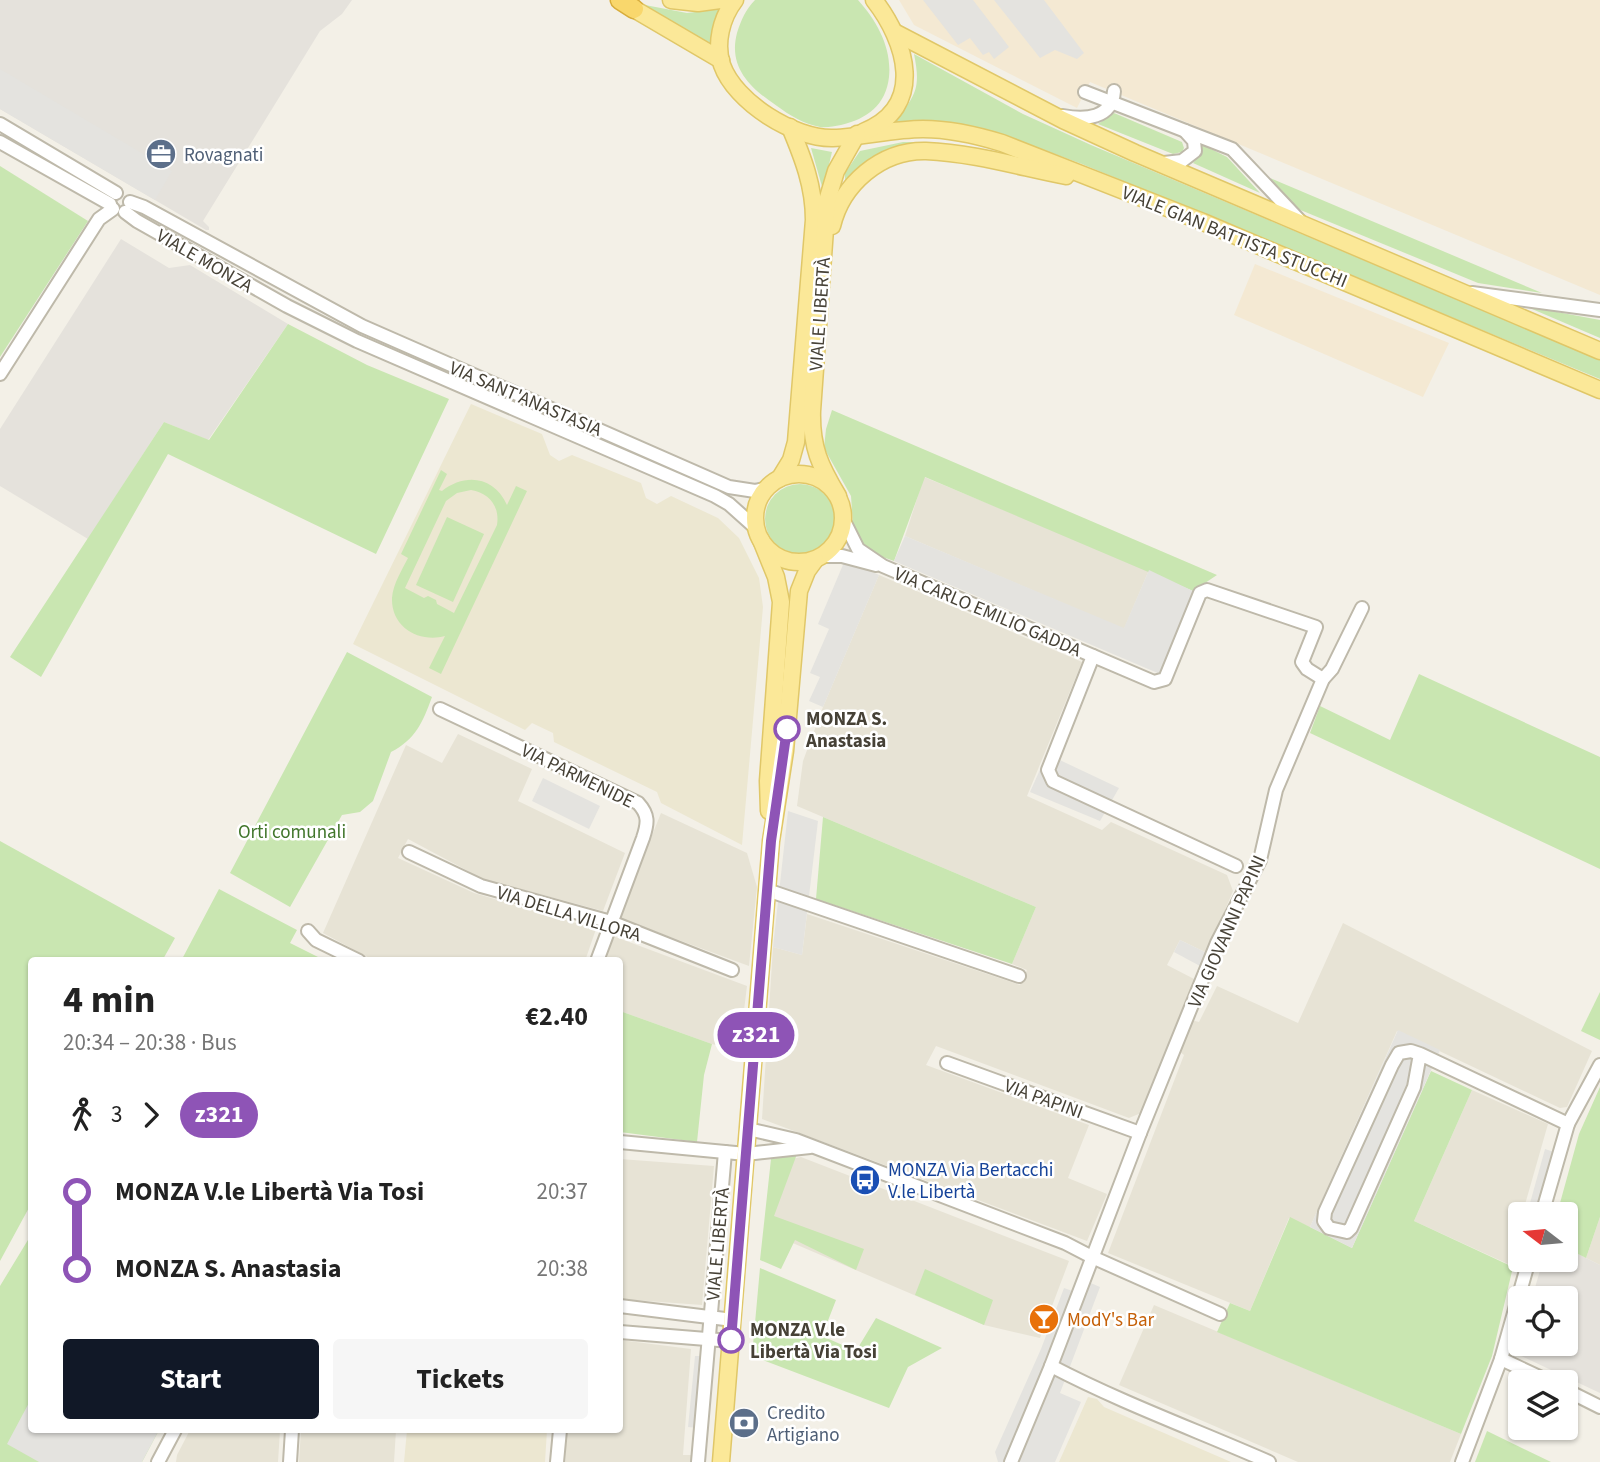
<!DOCTYPE html>
<html lang="en">
<head>
<meta charset="utf-8">
<style>
	:root { --surface:#fff; --page:#f6f6f6; --text:#222; --muted:#767676; --accent:#111827 }
	body { margin:0; font-family:"Source Sans 3",sans-serif; background:var(--page); color:var(--text); height:100vh; display:flex; flex-direction:column; font-size:26px; white-space:nowrap }
	* { box-sizing:border-box; margin:0 }
	p { font-size:23px; color:var(--muted) }
	.icon { flex:none; width:38px; height:38px; fill:none; stroke:currentColor; stroke-width:2; stroke-linecap:round; stroke-linejoin:round }
	.map { position:relative; flex:1; overflow:hidden }
	.drawer { position:absolute; left:28px; top:957px; width:595px; height:476px; display:flex; flex-direction:column; background:var(--surface); border-radius:7px; box-shadow:0 2px 5px #0004 }
	.drawer>* { flex:none }
	.badge { padding:0 14px; border-radius:23px; font-size:24px; line-height:46px }
	.needle { width:46px; rotate:286deg }
	.controls { position:absolute; left:1508px; top:1202px; display:grid; gap:14px }
	.controls a { display:grid; place-items:center; width:70px; height:70px; border-radius:7px; background:var(--surface); box-shadow:0 2px 5px #0004; font-size:35px }
	.map>.badge { position:absolute; translate:-50% -50%; box-shadow:0 0 0 4px #fff }
	.legs { display:flex; align-items:center; gap:10px; height:77px; padding:0 35px; font-size:23px }
	.legs p { margin-inline-start:auto }
	.summary { display:flex; align-items:center; justify-content:space-between; height:119px; padding:0 35px }
	h1 { font-size:38px; font-weight:700; line-height:52px }
	.button { display:flex; gap:14px; margin-top:auto; padding:14px 35px }
	.button a { flex:1; height:80px; border-radius:7px; background:var(--accent); color:#fff; font-size:28px; font-weight:700; line-height:80px; text-align:center }
	.button a+a { background:var(--page); color:var(--text) }
	ul { padding:0 35px; list-style:none }
	li { display:flex; align-items:center; gap:24px; height:77px; font-size:26px }
	li i { display:grid; place-items:center; width:10px; height:100%; margin:0 9px; background:currentColor }
	li i::after { content:''; width:18px; height:18px; margin:-9px; border:5px solid; border-radius:50%; background:var(--surface) }
	li p { margin-inline-start:auto }
	li:first-child i { background:linear-gradient(#0000 50%,currentColor 0) }
	li:last-child i { background:linear-gradient(currentColor 50%,#0000 0) }
	.map>svg:first-child { display:block }
</style>
</head>
<body>
<div class="map">
<svg width="1600" height="1462" viewBox="0 0 1600 1462">
	<rect width="100%" height="100%" fill="#f3f0e7"/>
	<g fill="#e7e3d5">
		<path d="M 924,477 L 1149,570 L 1124,629 L 905,536 Z"/>
		<path d="M 879,575 L 1082,662 L 1027,796 L 1102,830 L 1111,822 L 1227,875 L 1233,891 L 1207,953 L 1180,940 L 1167,965 L 1196,980 L 1141,1113 L 1129,1118 L 936,1046 L 926,1065 L 1089,1125 L 1068,1178 L 1107,1194 L 1087,1241 L 762,1119 L 773,947 L 802,955 L 807,914 L 1020,985 L 1027,970 L 1012,964 L 1036,907 L 797,806 L 803,761 L 823,707 Z"/>
		<path d="M 458,734 L 532,769 L 518,801 L 625,853 L 603,911 L 483,879 L 408,839 L 398,858 L 474,893 L 596,929 L 585,961 L 375,961 L 323,933 L 406,745 L 442,763 Z"/>
		<path d="M 661,813 L 747,853 L 757,887 L 749,966 L 619,918 Z"/>
		<path d="M 1343,923 L 1592,1051 L 1567,1107 L 1560,1108 L 1397,1031 L 1310,1227 L 1289,1218 L 1250,1311 L 1108,1253 L 1184,1055 L 1180,1052 L 1182,1046 L 1191,1020 L 1199,1022 L 1217,986 L 1298,1023 Z"/>
		<path d="M 613,936 L 747,986 L 739,1051 L 712,1044 L 620,1011 L 620,961 L 606,961 Z"/>
		<path d="M 1472,1090 L 1548,1124 L 1508,1264 L 1414,1221 Z"/>
		<path d="M 801,1157 L 1069,1261 L 1040,1338 L 984,1325 L 767,1232 L 771,1164 Z"/>
		<path d="M 620,1159 L 714,1166 L 702,1305 L 620,1299 Z"/>
		<path d="M 1600,1217 L 1600,1265 L 1586,1258 Z"/>
		<path d="M 1154,1305 L 1461,1434 L 1450,1462 L 1298,1462 L 1119,1385 Z"/>
		<path d="M 620,1340 L 691,1349 L 683,1455 L 692,1455 L 691,1462 L 565,1462 L 567,1430 L 620,1430 Z"/>
		<path d="M 190,1430 L 280,1430 L 278,1462 L 176,1462 L 177,1455 Z"/>
		<path d="M 301,1430 L 396,1430 L 394,1462 L 299,1462 Z"/>
	</g>
	<g fill="#f4e9d3">
		<path d="M 899,0 L 1600,0 L 1600,295 L 1090,82 L 1077,108 L 914,25 Z"/>
		<path d="M 1255,264 L 1449,343 L 1423,397 L 1234,315 Z"/>
	</g>
	<g fill="#e5e2dc">
		<path d="M 0,0 L 352,0 L 342,14 L 320,31 L 203,221 L 209,227 L 209,230 L 206,230 L 0,109 Z"/>
		<path d="M 121,239 L 169,268 L 190,265 L 288,324 L 208,440 L 164,422 L 88,539 L 0,486 L 0,429 Z"/>
		<path d="M 1566,1248 L 1600,1265 L 1600,1393 L 1515,1353 L 1521,1335 L 1521,1344 L 1566,1344 L 1566,1298 L 1532,1298 L 1543,1260 L 1566,1260 Z"/>
	</g>
	<g fill="#ece7d1">
		<path d="M 471,404 L 542,434 L 550,455 L 559,461 L 572,455 L 641,483 L 646,498 L 657,504 L 671,496 L 718,518 L 739,538 L 759,578 L 763,607 L 742,845 L 661,803 L 657,792 L 554,742 L 553,733 L 532,723 L 525,730 L 353,644 Z"/>
		<path d="M 1088,1397 L 1097,1399 L 1104,1407 L 1231,1462 L 1059,1462 Z"/>
		<path d="M 407,1430 L 547,1430 L 545,1462 L 404,1462 Z"/>
	</g>
	<g fill="#c9e6b1" fill-rule="evenodd">
		<path d="M 755,0 L 858,0 C 877,21 892,48 889,77 C 886,105 867,119 841,125 C 834,126 827,128 820,127 C 804,124 789,115 777,106 C 750,88 728,67 737,33 C 741,20 746,9 755,0 Z"/>
		<path d="M 645,5 L 687,13 L 719,9 L 710,44 Z"/>
		<path d="M 914,54 L 1023,114 L 1091,145 L 1600,360 L 1600,379 L 1082,164 L 998,133 L 939,122 L 894,122 C 916,96 921,88 914,54 Z"/>
		<path d="M 1114,113 L 1182,142 L 1184,148 L 1182,152 L 1173,154 L 1098,124 Z"/>
		<path d="M 903,142 L 928,142 C 889,148 875,155 845,181 L 845,173 L 860,151 Z"/>
		<path d="M 1201,144 L 1227,157 L 1260,193 L 1193,163 L 1199,156 Z"/>
		<path d="M 811,148 L 832,152 L 823,190 Z"/>
		<path d="M 0,166 L 88,221 L 0,357 Z"/>
		<path d="M 1270,178 L 1542,293 L 1478,283 L 1298,209 Z"/>
		<path d="M 1525,306 L 1600,320 L 1600,338 Z"/>
		<path d="M 288,324 L 367,365 L 449,399 L 376,554 L 168,454 L 41,677 L 10,657 L 164,422 L 209,440 Z"/>
		<path d="M 832,410 L 1217,575 L 1193,591 L 925,477 L 894,561 L 874,554 L 859,543 L 853,525 L 851,496 L 824,448 L 826,429 Z"/>
		<path d="M 441,470 L 447,474 L 439,490 L 442,491 C 465,473 494,476 507,505 L 516,486 L 527,491 L 441,674 L 429,668 L 445,636 C 420,643 391,628 392,598 C 393,584 402,570 408,558 L 401,554 ZM 471,490 C 489,493 500,506 497,525 L 454,613 L 437,604 L 436,600 L 428,596 L 424,598 L 405,588 L 446,501 L 457,493 Z"/>
		<circle cx="800" cy="519" r="35"/>
		<path d="M 447,517 L 484,534 L 453,602 L 416,585 Z"/>
		<path d="M 347,652 L 432,697 C 423,722 415,740 391,752 L 373,801 L 360,812 L 342,815 L 290,907 L 230,873 Z"/>
		<path d="M 1419,674 L 1600,757 L 1600,869 L 1310,733 L 1320,706 L 1390,740 Z"/>
		<path d="M 823,817 L 1036,907 L 1012,964 L 816,899 Z"/>
		<path d="M 0,841 L 175,938 L 162,961 L 32,961 L 31,1204 L 0,1261 Z"/>
		<path d="M 219,889 L 297,930 L 290,943 L 326,961 L 181,961 Z"/>
		<path d="M 1600,992 L 1600,1040 L 1581,1031 Z"/>
		<path d="M 620,1011 L 712,1044 L 704,1075 L 697,1142 L 620,1132 Z"/>
		<path d="M 1431,1071 L 1472,1090 L 1414,1221 L 1513,1267 L 1492,1356 L 1461,1434 L 1217,1332 L 1230,1303 L 1250,1311 L 1290,1217 L 1352,1248 Z"/>
		<path d="M 1600,1087 L 1600,1217 L 1586,1258 L 1566,1248 L 1566,1214 L 1557,1214 L 1579,1134 Z"/>
		<path d="M 797,1154 L 774,1216 L 864,1249 L 856,1270 L 795,1240 L 781,1269 L 760,1260 L 771,1159 Z"/>
		<path d="M 31,1235 L 32,1430 L 159,1430 L 142,1462 L 0,1462 L 0,1286 Z"/>
		<path d="M 760,1268 L 836,1300 L 822,1336 L 856,1351 L 876,1318 L 942,1348 L 908,1367 L 889,1408 L 752,1356 Z"/>
		<path d="M 925,1269 L 993,1300 L 984,1325 L 915,1295 Z"/>
		<path d="M 1487,1431 L 1551,1462 L 1475,1462 Z"/>
	</g>
	<g fill="#e4e3df">
		<path d="M 923,0 L 973,0 L 1009,47 L 994,59 L 989,52 L 983,55 L 970,38 L 958,45 Z"/>
		<path d="M 994,0 L 1044,0 L 1084,53 L 1077,59 L 1055,50 L 1040,58 Z"/>
		<path d="M 0,69 L 172,171 L 155,200 L 0,109 Z"/>
		<path d="M 905,536 L 1124,628 L 1149,570 L 1193,591 L 1160,674 L 894,561 Z"/>
		<path d="M 845,560 L 879,575 L 823,707 L 809,701 L 820,677 L 810,673 L 829,629 L 818,624 Z"/>
		<path d="M 1047,754 L 1119,788 L 1100,821 L 1030,792 Z"/>
		<path d="M 543,778 L 600,806 L 589,829 L 532,801 Z"/>
		<path d="M 788,811 L 818,821 L 802,955 L 773,947 Z"/>
		<path d="M 1180,940 L 1207,953 L 1200,966 L 1174,952 Z"/>
		<path d="M 1398,1030 L 1440,1050 L 1352,1248 L 1310,1227 Z"/>
		<path d="M 1545,1149 L 1554,1152 L 1536,1214 L 1527,1214 Z"/>
		<path d="M 1086,1281 L 1100,1287 L 1060,1393 L 1081,1402 L 1055,1462 L 998,1462 L 995,1452 L 1041,1349 L 1064,1288 L 1081,1294 Z"/>
		<path d="M 695,1356 L 703,1356 L 697,1428 L 688,1427 Z"/>
		<path d="M 31,1399 L 32,1430 L 159,1430 L 142,1462 L 39,1462 L 7,1444 Z"/>
	</g>
	<g fill="none" stroke-linecap="round" stroke-linejoin="round">
		<g stroke="#beb9aa" stroke-width="16">
			<g id="minor">
				<path d="M 1085,92 L 1232,149 L 1301,222"/>
				<path d="M 1063,116 C 1085,120 1112,119 1114,91"/>
				<path d="M 0,124 L 116,193"/>
				<path d="M 0,142 L 110,204"/>
				<path d="M 1164,163 L 1182,161 L 1195,151 L 1194,141 L 1185,131"/>
				<path d="M 130,202 L 144,207 L 362,326 L 729,487 L 755,491 L 768,488"/>
				<path d="M 125,212 L 137,221 L 287,306 L 357,341 L 715,496 L 729,504 L 757,529"/>
				<path d="M 1472,293 L 1600,310"/>
				<path d="M 0,374 L 99,219 L 113,209"/>
				<path d="M 844,521 L 858,549 L 883,566 L 1154,682 L 1165,679 L 1200,593 L 1207,590 L 1316,627 L 1302,662 L 1307,669 L 1323,679"/>
				<path d="M 822,556 L 842,556 L 876,565"/>
				<path d="M 1093,656 L 1048,770 L 1053,781 L 1236,866"/>
				<path d="M 440,709 L 638,803 C 649,815 648,823 643,838 L 597,961"/>
				<path d="M 409,852 L 481,886 L 611,922 L 732,970"/>
				<path d="M 767,890 L 1019,976"/>
				<path d="M 308,931 L 316,940 L 359,961"/>
				<path d="M 1420,1054 L 1414,1087 L 1351,1228 L 1347,1232 L 1329,1228 L 1324,1221 L 1325,1212 L 1392,1065 L 1399,1053 L 1411,1051 L 1420,1054 L 1568,1124"/>
				<path d="M 947,1063 L 1140,1133"/>
				<path d="M 748,1129 L 796,1140 L 1065,1243 L 1092,1257 L 1220,1314"/>
				<path d="M 620,1142 L 746,1154 L 810,1147"/>
				<path d="M 1542,1214 L 1568,1124 L 1600,1065"/>
				<path d="M 620,1306 L 733,1320"/>
				<path d="M 620,1332 L 731,1341"/>
				<path d="M 1501,1359 L 1550,1382"/>
				<path d="M 1051,1366 C 1122,1403 1196,1430 1269,1462"/>
				<path d="M 1566,1390 L 1600,1407"/>
				<path d="M 158,1462 L 175,1430"/>
				<path d="M 290,1462 L 292,1430"/>
				<path d="M 557,1462 L 560,1430"/>
				<path d="M 698,1462 L 725,1152"/>
				<path d="M 1011,1462 L 1051,1366 L 1140,1133 L 1217,943 L 1260,860 L 1276,790 L 1323,679 L 1332,669 L 1362,608"/>
				<path d="M 1462,1462 L 1501,1359 L 1529,1260"/>
			</g>
		</g>
		<g stroke="#e0c768" stroke-width="19">
			<g id="major">
				<path d="M 671,0 L 698,3 L 720,0"/>
				<path d="M 735,0 C 721,18 715,44 722,65 C 735,102 794,139 833,138 C 863,137 893,129 923,129 C 950,129 976,135 1002,143 L 1203,222 L 1600,390"/>
				<path d="M 634,9 L 721,60"/>
				<path d="M 896,33 L 1063,120 L 1135,153 L 1600,351"/>
				<path d="M 863,132 C 927,107 906,41 874,0"/>
				<path d="M 832,226 C 842,184 881,150 926,151 C 973,153 1020,167 1066,176"/>
				<circle cx="799" cy="518" r="44"/>
				<path d="M 780,478 L 791,460 L 796,442 L 814,220 C 814,186 803,158 790,127"/>
				<path d="M 838,496 C 820,466 811,447 812,411 L 827,201 L 836,171 L 857,134"/>
				<path d="M 761,540 L 776,577 L 781,602 L 768,781 L 769,811"/>
				<path d="M 721,1462 L 771,841 L 785,751 L 799,591 L 807,571 L 815,560"/>
			</g>
		</g>
		<g stroke="#d8ad3c" stroke-width="21">
			<path id="highway" d="M 620,0 L 634,9"/>
		</g>
		<use href="#minor" stroke="#fff" stroke-width="12"/>
		<use href="#major" stroke="#fbe898" stroke-width="16"/>
		<use href="#highway" stroke="#f9d76c" stroke-width="18"/>
	</g>
	<g fill="none" stroke-linecap="round" stroke-linejoin="round">
		<g stroke="#fff" stroke-width="16">
			<path id="line-1" d="M 731,1340 L 771,841 L 787,729"/>
		</g>
		<use href="#line-1" stroke="#8e54b6" stroke-width="10"/>
	</g>
	<defs>
		<g id="office-disc" transform="scale(1.575)"><circle r="9.5" fill="#5c6f8a" stroke="#fff"/><path d="M-6-3h4V-5.5h4V-3h4V5H-6ZM-1-4.5V-3h2v-1.5ZM-6 0V1H6V0Z" fill="#fff"/></g>
		<g id="bus-disc" transform="scale(1.575)"><circle r="9.5" fill="#1a4fb4" stroke="#fff"/><path d="M-5-6H5V4H4V6H2V4H-2V6H-4V4H-5ZM-3.5-4V0h7V-4ZM-3.5 1.2v1.5H-2V1.2ZM2 1.2v1.5H3.5V1.2Z" fill="#fff"/></g>
		<g id="bar-disc" transform="scale(1.575)"><circle r="9.5" fill="#e8710a" stroke="#fff"/><path d="M-6-5H6L.8 .8V4.5H3.5V6h-7V4.5H-.8V.8Z" fill="#fff"/></g>
		<g id="bank-disc" transform="scale(1.575)"><circle r="9.5" fill="#5c6f8a" stroke="#fff"/><path d="M-6-4H6V4H-6ZM0-2.3a2.3 2.3 0 1 0 0 4.6a2.3 2.3 0 1 0 0-4.6Z" fill="#fff"/></g>
	</defs>
	<g fill-rule="evenodd">
		<use href="#office-disc" x="161" y="154"/>
		<use href="#bus-disc" x="865" y="1180"/>
		<use href="#bar-disc" x="1044" y="1319"/>
		<use href="#bank-disc" x="744" y="1423"/>
	</g>
	<g fill="#fff" stroke="#8e54b6" stroke-width="3.5">
		<circle cx="787" cy="729" r="12"/>
		<circle cx="731" cy="1340" r="12"/>
	</g>
	<g text-anchor="middle" stroke-width="5" stroke-linejoin="round" paint-order="stroke">
		<g font-size="19" fill="#4e5e75" stroke="#fff" text-anchor="start">
			<text x="184" y="161">Rovagnati</text>
			<text x="767" y="1419">Credito<tspan x="767" dy="22">Artigiano</tspan></text>
		</g>
		<g font-size="19" fill="#464136" stroke="#fff">
			<text transform="translate(1235 236) rotate(22)" y="7">VIALE GIAN BATTISTA STUCCHI</text>
			<text transform="translate(205 260) rotate(30)" y="7">VIALE MONZA</text>
			<text transform="translate(819 314) rotate(-86)" y="7">VIALE LIBERTÀ</text>
			<text transform="translate(526 398) rotate(23)" y="7">VIA SANT'ANASTASIA</text>
			<text transform="translate(988 611) rotate(23)" y="7">VIA CARLO EMILIO GADDA</text>
			<text transform="translate(578 775) rotate(26)" y="7">VIA PARMENIDE</text>
			<text transform="translate(569 913) rotate(17)" y="7">VIA DELLA VILLORA</text>
			<text transform="translate(1226 931) rotate(-66)" y="7">VIA GIOVANNI PAPINI</text>
			<text transform="translate(1044 1098) rotate(20)" y="7">VIA PAPINI</text>
			<text transform="translate(717 1244) rotate(-85)" y="7">VIALE LIBERTÀ</text>
		</g>
		<g font-size="19" font-weight="bold" fill="#464136" stroke="#fff" text-anchor="start">
			<text x="806" y="725">MONZA S.<tspan x="806" dy="22">Anastasia</tspan></text>
			<text x="750" y="1336">MONZA V.le<tspan x="750" dy="22">Libertà Via Tosi</tspan></text>
		</g>
		<g font-size="19" fill="#41762b" stroke="#fff">
			<text x="292" y="838">Orti comunali</text>
		</g>
		<g font-size="19" fill="#164399" stroke="#fff" text-anchor="start">
			<text x="888" y="1176">MONZA Via Bertacchi<tspan x="888" dy="22">V.le Libertà</tspan></text>
		</g>
		<g font-size="19" fill="#c56008" stroke="#fff" text-anchor="start">
			<text x="1067" y="1326">ModY's Bar</text>
		</g>
	</g>
</svg>
<div class="controls">
<a><svg class="needle" viewBox="-14 -14 28 28"><path d="M0-13l5 13h-10z" fill="#e53935"/><path d="M0 13l5-13h-10z" fill="#767676"/></svg></a>
<a><svg class="icon" aria-label="locate" viewBox="0 0 24 24"><circle cx="12" cy="12" r="6"/><path d="M12 2v4M12 18v4M2 12h4M18 12h4"/></svg></a>
<a><svg class="icon" aria-label="layers" viewBox="0 0 24 24"><path d="M12 4l9 5-9 5-9-5zM3 14l9 5 9-5"/></svg></a>
</div>
<b class="badge" style="left:756px;top:1035px;background:#8e54b6;color:#fff">z321</b>
<section class="drawer">
<div class="summary"><div><h1>4 min</h1><p>20:34 – 20:38 · Bus</p></div><b>€2.40</b></div>
<div class="legs"><svg class="icon" aria-label="walk" viewBox="0 0 24 24"><circle cx="13" cy="4" r="2"/><path d="M13 8l-2 6 4 7M11 14l-3 7M7 12l3-4h3l4 4"/></svg>3<svg class="icon" aria-label="forward" viewBox="0 0 24 24"><path d="M9 5l7 7-7 7"/></svg><b class="badge" style="background:#8e54b6;color:#fff">z321</b></div>
<ul>
<li><i style="color:#8e54b6"></i><b>MONZA V.le Libertà Via Tosi</b><p>20:37</p></li>
<li><i style="color:#8e54b6"></i><b>MONZA S. Anastasia</b><p>20:38</p></li>
</ul>
<div class="button"><a>Start</a><a>Tickets</a></div>
</section>
</div>
</body>
</html>
